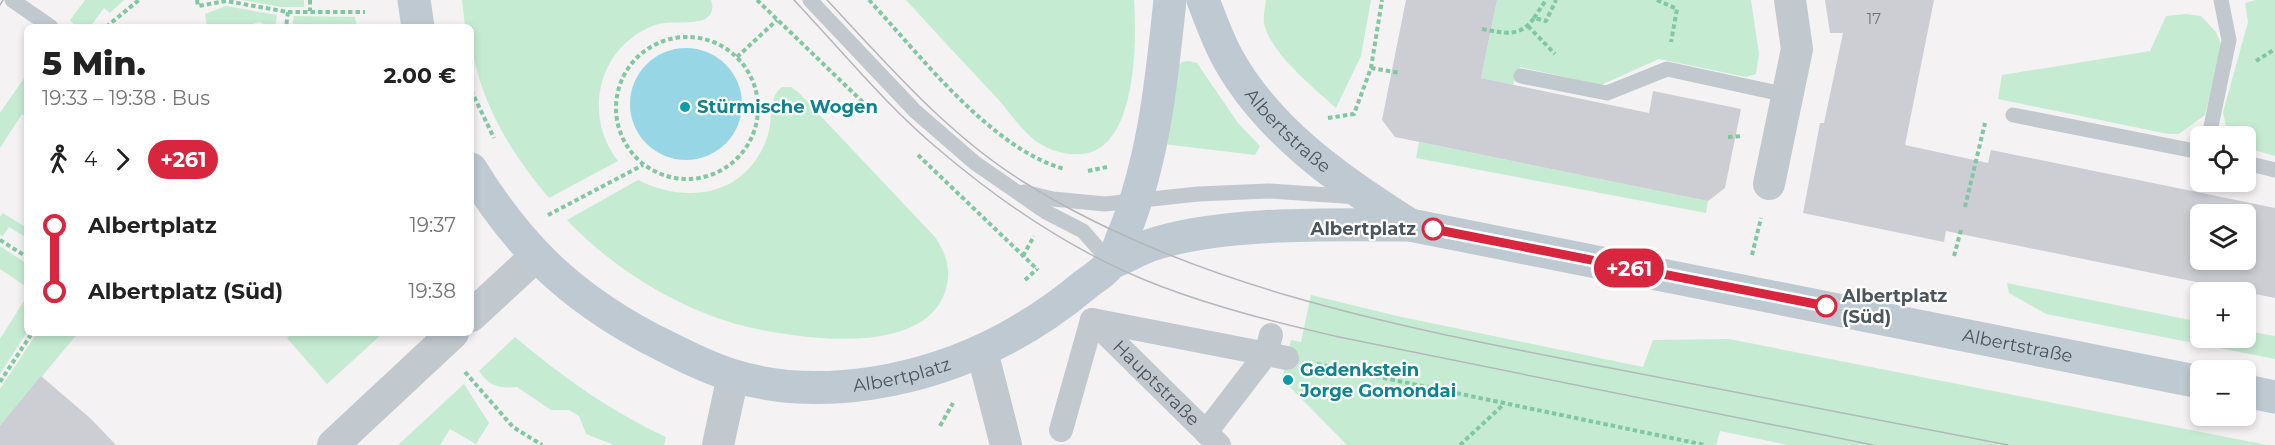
<!DOCTYPE html>
<html lang="de">
<head>
<meta charset="utf-8">
<style>
	:root { --surface:#fff; --page:#f2f2f2; --text:#222; --muted:#767676 }
	body { margin:0; font-family:Montserrat,sans-serif; background:var(--page); color:var(--text); height:100vh; display:flex; flex-direction:column; font-size:22px; white-space:nowrap }
	* { box-sizing:border-box; margin:0 }
	p { font-size:20px; color:var(--muted) }
	.icon { flex:none; width:33px; height:33px; fill:none; stroke:currentColor; stroke-width:2; stroke-linecap:round; stroke-linejoin:round }
	.map { position:relative; flex:1; overflow:hidden }
	.panel { position:absolute; left:24px; top:24px; width:450px; height:312px; display:flex; flex-direction:column; background:var(--surface); border-radius:9px; box-shadow:0 3px 9px #0003 }
	.panel>* { flex:none }
	.badge { padding:0 12px; border-radius:20px; font-size:21px; line-height:39px }
	.fabs { position:absolute; left:2190px; top:126px; display:grid; gap:12px }
	.fabs a { display:grid; place-items:center; width:66px; height:66px; border-radius:9px; background:var(--surface); box-shadow:0 3px 9px #0003; font-size:30px }
	.map>.badge { position:absolute; translate:-50% -50%; box-shadow:0 0 0 3px #fff }
	.legs { display:flex; align-items:center; gap:9px; height:66px; padding:0 18px; font-size:20px }
	.legs p { margin-inline-start:auto }
	.headline { display:flex; align-items:center; justify-content:space-between; height:102px; padding:0 18px }
	h1 { font-size:33px; font-weight:800; line-height:45px }
	ul { padding:0 18px; list-style:none }
	li { display:flex; align-items:center; gap:21px; height:66px; font-size:22px }
	li i { display:grid; place-items:center; width:9px; height:100%; margin:0 8px; background:currentColor }
	li i::after { content:''; width:15px; height:15px; margin:-8px; border:4px solid; border-radius:50%; background:var(--surface) }
	li p { margin-inline-start:auto }
	li:first-child i { background:linear-gradient(#0000 50%,currentColor 0) }
	li:last-child i { background:linear-gradient(currentColor 50%,#0000 0) }
	.map>svg:first-child { display:block }
</style>
</head>
<body>
<div class="map">
<svg width="2275" height="445" viewBox="0 0 2275 445">
	<rect width="100%" height="100%" fill="#f4f2f2"/>
	<g fill="#c5ecd3">
		<path d="M 85,0 L 124,0 L 110,13 L 104,8 L 90,27 L 76,27 L 70,20 Z"/>
		<path d="M 242,0 L 304,0 L 304,7 L 281,7 Z"/>
		<path d="M 462,0 L 711,0 C 714,8 712,15 705,19 C 693,25 670,20 655,25 C 598,46 582,115 618,161 L 549,198 C 510,153 471,88 471,27 L 465,27 Z"/>
		<path d="M 906,0 L 1134,0 C 1137,40 1137,153 1080,154 C 1065,155 1051,151 1037,142 C 1022,131 1009,112 997,98 C 966,65 936,33 906,0 Z"/>
		<path d="M 1266,0 L 1371,0 L 1361,56 L 1336,108 C 1314,88 1270,53 1264,23 C 1263,16 1265,7 1266,0 Z"/>
		<path d="M 1497,0 L 1751,0 L 1759,54 L 1756,74 L 1746,77 L 1659,59 L 1601,85 L 1520,67 L 1513,85 L 1481,78 Z"/>
		<path d="M 2256,0 L 2275,0 L 2275,156 L 2246,148 L 2246,136 L 2233,136 L 2226,127 L 2223,112 L 2248,22 L 2245,3 Z"/>
		<path d="M 226,6 L 277,15 L 275,27 L 259,22 L 243,27 L 207,27 L 205,14 Z"/>
		<path d="M 2186,14 L 2201,16 L 2216,32 L 2222,47 L 2205,115 L 2179,134 L 2168,134 L 1998,99 L 2002,75 L 2150,51 L 2166,16 Z"/>
		<path d="M 294,16 L 355,17 L 357,27 L 292,27 Z"/>
		<path d="M 1189,61 L 1197,63 L 1238,123 L 1260,146 L 1255,155 L 1163,144 L 1177,67 L 1182,62 Z"/>
		<path d="M 27,74 L 27,117 L 22,114 L 0,148 L 0,113 Z"/>
		<path d="M 782,87 L 791,87 L 798,92 L 935,237 C 947,255 952,271 945,292 C 922,360 788,338 736,324 C 674,306 611,267 567,220 L 638,180 C 690,206 749,194 768,135 C 773,120 768,97 782,87 Z"/>
		<path d="M 1419,142 L 1708,201 L 1706,213 L 1416,158 Z"/>
		<path d="M 3,213 L 27,228 L 27,238 L 9,227 L 3,236 L 0,235 L 0,217 Z"/>
		<path d="M 0,246 L 27,264 L 27,287 L 0,269 Z"/>
		<path d="M 2007,283 L 2200,322 L 2200,338 L 2246,338 L 2246,331 L 2275,336 L 2275,359 L 2046,314 L 2009,293 Z"/>
		<path d="M 1311,295 L 1397,316 L 1643,367 L 1653,340 L 1729,339 L 2267,445 L 1788,445 L 1720,431 L 1716,445 L 1347,445 L 1282,379 L 1291,340 L 1301,342 Z"/>
		<path d="M 27,296 L 27,332 L 0,374 L 0,339 Z"/>
		<path d="M 37,333 L 78,333 L 0,427 L 0,389 Z"/>
		<path d="M 293,333 L 383,333 L 327,384 L 287,338 Z"/>
		<path d="M 515,337 C 562,377 610,411 666,437 L 664,445 L 614,445 L 586,434 L 579,416 L 569,410 L 551,410 L 517,387 C 499,389 489,386 479,371 Z"/>
		<path d="M 464,384 L 489,423 L 476,444 L 450,429 L 440,445 L 398,445 Z"/>
	</g>
	<circle fill="#97d7e5" cx="686" cy="104" r="56"/>
	<g fill="#ccced3" fill-rule="evenodd">
		<path d="M 1406,0 L 1497,0 L 1481,78 L 1649,113 L 1653,91 L 1741,109 L 1725,188 L 1708,201 L 1395,137 L 1382,120 Z"/>
		<path d="M 1825,0 L 1934,0 L 1905,145 L 1988,163 L 1991,150 L 2275,208 L 2275,298 L 1946,231 L 1944,242 L 1803,213 L 1820,123 L 1824,123 L 1843,33 L 1830,33 ZM 2200,214 L 2246,214 L 2246,260 L 2200,260 Z"/>
		<path d="M 41,376 L 90,418 L 116,445 L 0,445 L 0,426 Z"/>
	</g>
	<g fill="none" stroke-linecap="round" stroke-linejoin="round">
		<g stroke="#80c7a2" stroke-width="4" stroke-dasharray="4.5 3" stroke-linecap="butt">
			<path d="M 197,0 L 198,6 L 226,1 L 288,12 L 286,27"/>
			<path d="M 310,0 L 310,11"/>
			<path d="M 757,0 L 871,110"/>
			<path d="M 869,0 C 920,55 992,150 1065,169"/>
			<path d="M 1657,0 L 1677,9 L 1671,42"/>
			<path d="M 288,12 L 365,12"/>
			<path d="M 1534,18 L 1546,0"/>
			<path d="M 1528,26 L 1555,54"/>
			<path d="M 106,27 L 139,0"/>
			<path d="M 1482,29 C 1504,33 1520,38 1534,18 L 1546,21 L 1556,0"/>
			<circle cx="687" cy="108" r="71"/>
			<path d="M 737,57 L 777,20"/>
			<path d="M 2256,61 L 2275,49"/>
			<path d="M 1371,68 L 1400,73"/>
			<path d="M 471,90 L 494,138"/>
			<path d="M 1328,118 L 1354,114 L 1371,68 L 1382,0"/>
			<path d="M 1728,137 L 1743,136"/>
			<path d="M 918,155 L 1038,270"/>
			<path d="M 1088,171 L 1107,167"/>
			<path d="M 1965,207 L 1985,123"/>
			<path d="M 548,215 L 643,165"/>
			<path d="M 0,240 L 27,257"/>
			<path d="M 1752,255 L 1761,218"/>
			<path d="M 1023,256 L 1034,236"/>
			<path d="M 1954,256 L 1961,230"/>
			<path d="M 1025,280 L 1037,269"/>
			<path d="M 1317,364 L 1705,445"/>
			<path d="M 465,372 L 513,427 L 542,445"/>
			<path d="M 0,382 L 32,333"/>
			<path d="M 940,426 L 953,403"/>
			<path d="M 1460,445 L 1504,404"/>
		</g>
		<g stroke="#c1c9cf" stroke-width="15">
			<path d="M 12,0 L 51,27"/>
			<path d="M 810,0 L 915,111 L 975,163 L 1046,212 L 1083,231 L 1111,263"/>
			<path d="M 1521,76 L 1607,93 L 1667,69 L 1787,95"/>
			<path d="M 2013,115 L 2200,152"/>
			<path d="M 2209,136 L 2229,40 L 2221,0"/>
			<path d="M 2246,163 L 2275,170"/>
			<path d="M 1024,192 L 1053,199 L 1105,204 L 1198,194 L 1269,191 L 1358,197"/>
		</g>
		<g stroke="#c1c9cf" stroke-width="24">
			<path id="s1" d="M 1092,320 L 1219,445"/>
			<path d="M 1061,430 L 1092,320 L 1287,358"/>
			<path d="M 1206,432 L 1266,354 L 1271,335"/>
		</g>
		<g stroke="#c1c9cf" stroke-width="32">
			<path d="M 1769,184 L 1797,49 L 1790,0"/>
			<path d="M 471,316 L 536,256"/>
			<path d="M 982,351 L 1006,445"/>
			<path d="M 333,445 L 453,333"/>
			<path d="M 718,445 L 733,376"/>
		</g>
		<g stroke="#bfc9d1" stroke-width="33">
			<path d="M 414,0 L 418,27"/>
			<path id="s2" d="M 1203,0 C 1210,18 1217,38 1226,55 C 1266,130 1340,181 1410,225"/>
			<path id="s3" d="M 471,169 C 518,246 569,295 647,337 C 675,351 702,366 731,375 C 820,403 926,381 1005,339 C 1035,323 1061,305 1086,284 C 1094,278 1104,272 1110,264 C 1117,256 1120,241 1125,231 C 1154,158 1162,78 1170,0"/>
			<path id="s4" d="M 1111,263 C 1123,258 1136,251 1148,246 C 1220,221 1333,225 1410,225 L 2200,382"/>
			<path d="M 2246,391 L 2275,397"/>
		</g>
		<g stroke="#b4b7bb" stroke-width="1.5">
			<path d="M 794,0 C 842,51 888,108 943,153 C 1007,207 1081,256 1160,286 C 1218,308 1278,323 1339,337 L 1873,445"/>
			<path d="M 827,0 C 888,65 946,133 1022,181 C 1194,289 1402,327 1600,366 C 1736,392 1872,419 2008,445"/>
			<path d="M 0,5 L 3,0"/>
		</g>
	</g>
	<g fill="none" stroke-linecap="round" stroke-linejoin="round">
		<g stroke="#fff" stroke-width="14">
			<path id="line-1" d="M 1433,229 L 1826,306"/>
		</g>
		<use href="#line-1" stroke="#d7263d" stroke-width="9"/>
	</g>
	<g fill="#0f9aa8" stroke="#fff" stroke-width="2">
		<circle cx="685" cy="107" r="6"/>
		<circle cx="1288" cy="380" r="6"/>
	</g>
	<g fill="#fff" stroke="#d7263d" stroke-width="3">
		<circle cx="1433" cy="229" r="10"/>
		<circle cx="1826" cy="306" r="10"/>
	</g>
	<g text-anchor="middle" stroke-width="4.5" stroke-linejoin="round" paint-order="stroke">
		<g font-size="15" fill="#6b737a">
			<text x="1874" y="24">17</text>
		</g>
		<g font-size="18" font-weight="bold" fill="#0d838f" stroke="#fff" text-anchor="start">
			<text x="697" y="113">Stürmische Wogen</text>
			<text x="1300" y="376">Gedenkstein<tspan x="1300" dy="21">Jorge Gomondai</tspan></text>
		</g>
		<g font-size="18" fill="#4b555d" stroke="#fff">
			<text dy="6" stroke="none"><textPath href="#s2" startOffset="158">Albertstraße</textPath></text>
			<text dy="6" stroke="none"><textPath href="#s4" startOffset="924">Albertstraße</textPath></text>
			<text dy="6" stroke="none"><textPath href="#s3" startOffset="512">Albertplatz</textPath></text>
			<text dy="6" stroke="none"><textPath href="#s1" startOffset="90">Hauptstraße</textPath></text>
		</g>
		<g font-size="18" font-weight="bold" fill="#4b555d" stroke="#fff" text-anchor="end">
			<text x="1416" y="235">Albertplatz</text>
			<text x="1842" y="302" text-anchor="start">Albertplatz<tspan x="1842" dy="21">(Süd)</tspan></text>
		</g>
	</g>
</svg>
<div class="fabs">
<a><svg class="icon" aria-label="locate" viewBox="0 0 24 24"><circle cx="12" cy="12" r="6"/><path d="M12 2v4M12 18v4M2 12h4M18 12h4"/></svg></a>
<a><svg class="icon" aria-label="layers" viewBox="0 0 24 24"><path d="M12 4l9 5-9 5-9-5zM3 14l9 5 9-5"/></svg></a>
<a>+</a>
<a>−</a>
</div>
<b class="badge" style="left:1629px;top:268px;background:#d7263d;color:#fff">+261</b>
<section class="panel">
<div class="headline"><div><h1>5 Min.</h1><p>19:33 – 19:38 · Bus</p></div><b>2.00 €</b></div>
<div class="legs"><svg class="icon" aria-label="walk" viewBox="0 0 24 24"><circle cx="13" cy="4" r="2"/><path d="M13 8l-2 6 4 7M11 14l-3 7M7 12l3-4h3l4 4"/></svg>4<svg class="icon" aria-label="forward" viewBox="0 0 24 24"><path d="M9 5l7 7-7 7"/></svg><b class="badge" style="background:#d7263d;color:#fff">+261</b></div>
<ul>
<li><i style="color:#d7263d"></i><b>Albertplatz</b><p>19:37</p></li>
<li><i style="color:#d7263d"></i><b>Albertplatz (Süd)</b><p>19:38</p></li>
</ul>
</section>
</div>
</body>
</html>
